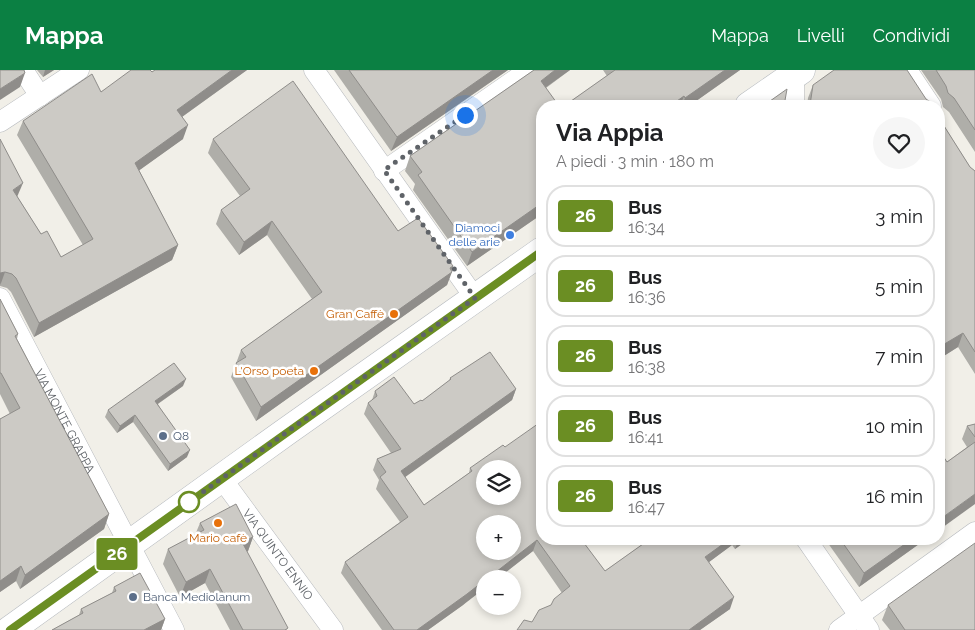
<!DOCTYPE html>
<html lang="it">
<head>
<meta charset="utf-8">
<style>
	:root { --surface:#fff; --page:#f6f6f6; --text:#202124; --muted:#757577; --line:#e0e0e0; --accent:#0b8043 }
	body { margin:0; font-family:Raleway,sans-serif; background:var(--page); color:var(--text); height:100vh; display:flex; flex-direction:column; font-size:19px; white-space:nowrap }
	* { box-sizing:border-box; margin:0 }
	p { font-size:16px; color:var(--muted) }
	.icon { flex:none; width:28px; height:28px; fill:none; stroke:currentColor; stroke-width:2; stroke-linecap:round; stroke-linejoin:round }
	.map { position:relative; flex:1; overflow:hidden }
	.side { position:absolute; left:536px; top:30px; width:409px; height:445px; display:flex; flex-direction:column; background:var(--surface); border-radius:20px; box-shadow:0 2px 8px #0003 }
	.side>* { flex:none }
	.badge { padding:0 10px; border-radius:4px; font-size:18px; line-height:32px }
	.fabs { position:absolute; left:476px; top:390px; display:grid; gap:10px }
	.fabs a { display:grid; place-items:center; width:45px; height:45px; border-radius:50%; background:var(--surface); box-shadow:0 2px 8px #0003; font-size:25px }
	.you { position:absolute; width:25px; height:25px; margin:-12px; border:4px solid #fff; border-radius:50%; background:#1a73e8; box-shadow:0 0 0 8px #1a73e833 }
	.map>.badge { position:absolute; translate:-50% -50%; box-shadow:0 0 0 2px #fff }
	.round { display:grid; place-items:center; flex:none; width:52px; height:52px; border-radius:26px; background:var(--page) }
	.head { display:flex; align-items:center; justify-content:space-between; height:85px; padding:0 20px }
	h1 { font-size:24px; font-weight:700; line-height:38px }
	ul { padding:0; list-style:none }
	li { display:flex; align-items:center; gap:15px; height:62px; margin:0 10px 8px; padding:0 10px; border:2px solid var(--line); border-radius:20px }
	li div { flex:1 }
	li b { display:block; font-size:19px }
	li em { font-style:normal }
	li .badge { min-width:55px; font-weight:700; text-align:center }
	header { display:flex; align-items:center; gap:30px; box-sizing:border-box; height:70px; padding:0 25px; background:var(--accent); color:#fff }
	header strong { font-size:24px }
	nav { display:flex; gap:28px; margin-inline-start:auto; font-size:18px }
	.map>svg:first-child { display:block }
</style>
</head>
<body>
<header>
<strong>Mappa</strong>
<nav><a>Mappa</a><a>Livelli</a><a>Condividi</a></nav>
</header>
<div class="map">
<svg width="975" height="560" viewBox="0 0 975 560">
	<rect width="100%" height="100%" fill="#f1efe8"/>
	<g fill="none" stroke-linecap="round" stroke-linejoin="round">
		<g stroke="#b5b8bc" stroke-width="21">
			<g id="street">
				<path d="M 23,0 L 40,26"/>
				<path d="M 314,0 L 475,228"/>
				<path d="M 791,0 L 794,5 L 794,36"/>
				<path d="M 907,0 L 931,36"/>
				<path d="M 0,52 L 79,0"/>
				<path d="M 384,101 L 529,0"/>
				<path id="s1" d="M 0,228 L 174,560"/>
				<path id="s2" d="M 222,409 L 333,560"/>
				<path d="M 806,469 L 869,560"/>
				<path d="M 839,560 L 975,462"/>
			</g>
		</g>
		<g stroke="#b6babf" stroke-width="29">
			<g id="secondary">
				<path d="M 749,36 L 801,0"/>
				<path d="M 10,560 L 287,361 L 542,181"/>
			</g>
		</g>
		<use href="#street" stroke="#fff" stroke-width="20"/>
		<use href="#secondary" stroke="#fff" stroke-width="28"/>
	</g>
	<g fill="#afaea9">
		<path d="M 37,0 L 54,0 L 43,7 Z"/>
		<path d="M 155,0 L 247,0 L 182,47 L 183,69 L 139,100 L 178,175 L 172,190 L 34,267 L 11,222 L 7,218 L 0,216 L 17,126 L 41,164 L 61,187 L 83,175 L 17,65 L 23,51 L 152,2 Z"/>
		<path d="M 334,0 L 508,0 L 391,81 Z"/>
		<path d="M 534,0 L 570,0 L 546,18 L 542,36 L 542,144 L 467,196 L 413,120 L 415,114 L 405,101 L 410,86 Z"/>
		<path d="M 603,0 L 740,0 L 689,36 L 564,36 L 607,6 Z"/>
		<path d="M 921,0 L 975,0 L 975,82 L 949,42 L 943,37 L 941,29 Z"/>
		<path d="M 813,15 L 926,29 L 933,36 L 807,36 L 808,28 Z"/>
		<path d="M 939,48 L 970,97 L 975,101 L 975,304 L 958,277 L 939,289 Z"/>
		<path d="M 213,69 L 398,161 L 453,196 L 447,215 L 256,351 L 231,307 L 241,280 L 312,229 L 267,165 L 239,185 L 216,154 L 221,140 L 240,126 L 208,83 Z"/>
		<path d="M 0,229 L 18,264 L 17,269 L 109,444 L 104,459 L 20,519 L 16,511 L 0,522 L 0,349 L 10,344 L 0,324 Z"/>
		<path d="M 450,308 L 516,319 L 512,330 L 404,407 L 424,435 L 469,403 L 470,398 L 542,469 L 605,501 L 650,469 L 749,469 L 735,479 L 732,475 L 709,492 L 730,539 L 700,560 L 517,560 L 532,552 L 551,535 L 562,523 L 533,481 L 497,509 L 485,509 L 463,535 L 428,560 L 382,560 L 341,503 L 345,492 L 400,452 L 376,419 L 379,410 L 373,400 L 377,389 L 391,383 L 364,344 L 368,333 L 372,330 L 375,321 L 414,334 L 422,331 L 449,311 Z"/>
		<path d="M 183,316 L 158,334 L 187,387 L 168,401 L 133,352 L 117,363 L 105,347 L 108,340 Z"/>
		<path d="M 975,354 L 975,434 L 947,392 L 967,377 L 962,369 L 967,356 Z"/>
		<path d="M 200,453 L 253,467 L 248,481 L 247,482 L 287,560 L 230,560 L 205,513 L 180,527 L 163,494 L 168,479 L 195,465 Z"/>
		<path d="M 825,469 L 926,469 L 859,517 Z"/>
		<path d="M 114,517 L 165,549 L 161,560 L 52,560 L 79,545 L 81,539 L 112,523 Z"/>
		<path d="M 888,535 L 975,560 L 890,560 L 882,550 Z"/>
	</g>
	<g fill="#8f8d8a">
		<path d="M 45,0 L 54,0 L 43,7 Z"/>
		<path d="M 232,0 L 247,0 L 172,54 L 177,40 Z"/>
		<path d="M 493,0 L 508,0 L 391,81 L 397,67 Z"/>
		<path d="M 555,0 L 570,0 L 535,25 L 541,11 Z"/>
		<path d="M 725,0 L 740,0 L 689,36 L 682,36 L 685,28 Z"/>
		<path d="M 25,3 L 20,17 L 0,30 L 0,19 Z"/>
		<path d="M 684,26 L 680,36 L 670,36 Z"/>
		<path d="M 188,55 L 183,69 L 130,107 L 135,93 Z"/>
		<path d="M 23,113 L 17,127 L 13,120 Z"/>
		<path d="M 542,133 L 542,144 L 467,196 L 472,182 Z"/>
		<path d="M 272,151 L 267,165 L 239,185 L 244,172 Z"/>
		<path d="M 178,175 L 172,190 L 34,267 L 39,253 Z"/>
		<path d="M 453,196 L 450,203 L 452,202 L 447,215 L 256,351 L 261,337 Z"/>
		<path d="M 5,202 L 0,216 L 0,203 Z"/>
		<path d="M 963,263 L 958,277 L 939,289 L 939,284 L 941,276 Z"/>
		<path d="M 186,309 L 183,316 L 153,337 L 155,331 Z"/>
		<path d="M 516,319 L 512,330 L 397,413 L 401,401 Z"/>
		<path d="M 135,345 L 133,352 L 117,363 L 120,356 Z"/>
		<path d="M 190,380 L 187,387 L 168,401 L 170,394 Z"/>
		<path d="M 975,424 L 975,434 L 939,460 L 939,450 Z"/>
		<path d="M 109,444 L 104,459 L 20,519 L 25,505 Z"/>
		<path d="M 253,467 L 248,481 L 236,487 L 242,472 Z"/>
		<path d="M 730,469 L 734,469 L 732,475 L 701,498 L 705,487 Z"/>
		<path d="M 739,469 L 749,469 L 735,479 Z"/>
		<path d="M 912,469 L 926,469 L 859,517 L 864,503 Z"/>
		<path d="M 537,470 L 533,481 L 497,509 L 487,509 Z"/>
		<path d="M 21,496 L 16,511 L 0,522 L 0,511 Z"/>
		<path d="M 210,499 L 205,513 L 180,527 L 186,512 Z"/>
		<path d="M 485,510 L 485,518 L 463,535 L 428,560 L 417,560 Z"/>
		<path d="M 734,527 L 730,539 L 700,560 L 689,560 Z"/>
		<path d="M 165,549 L 161,560 L 144,560 Z"/>
	</g>
	<g fill="#cccac5" stroke="#8f8d8a" fill-rule="evenodd">
		<path d="M 0,0 L 24,0 L 25,3 L 0,19 Z"/>
		<path d="M 131,0 L 150,0 L 152,2 L 155,0 L 232,0 L 177,40 L 188,55 L 135,93 L 178,175 L 39,253 L 16,208 L 12,204 L 5,202 L 0,203 L 0,69 L 23,113 L 13,120 L 41,164 L 47,161 L 61,187 L 93,169 L 23,51 L 92,4 L 101,22 Z"/>
		<path d="M 349,0 L 493,0 L 397,67 Z"/>
		<path d="M 534,0 L 555,0 L 541,11 L 559,36 L 542,36 L 542,133 L 472,182 L 418,105 L 422,102 L 410,86 Z"/>
		<path d="M 615,0 L 725,0 L 685,28 L 684,26 L 670,36 L 564,36 Z"/>
		<path d="M 834,0 L 907,0 L 926,29 L 932,33 L 933,36 L 811,36 L 810,35 L 813,15 Z"/>
		<path d="M 936,0 L 975,0 L 975,60 L 954,28 L 948,23 L 946,16 Z"/>
		<path d="M 293,11 L 398,161 L 418,148 L 453,196 L 450,198 L 452,202 L 261,337 L 236,293 L 246,287 L 241,280 L 322,222 L 272,151 L 244,172 L 221,140 L 250,119 L 213,69 Z"/>
		<path d="M 787,19 L 784,36 L 761,36 L 763,36 Z"/>
		<path d="M 939,48 L 970,97 L 975,101 L 975,282 L 963,263 L 941,276 L 939,272 Z"/>
		<path d="M 0,229 L 18,264 L 15,266 L 109,444 L 25,505 L 21,496 L 0,511 L 0,349 L 20,338 L 1,303 L 0,303 Z"/>
		<path d="M 490,282 L 516,319 L 401,401 L 424,435 L 472,401 L 470,398 L 503,375 L 505,377 L 542,351 L 542,469 L 581,469 L 605,501 L 650,469 L 730,469 L 705,487 L 734,527 L 689,560 L 517,560 L 524,550 L 532,552 L 539,540 L 551,535 L 554,529 L 570,516 L 537,470 L 487,509 L 485,509 L 485,510 L 467,524 L 417,560 L 394,560 L 345,492 L 408,447 L 380,407 L 386,402 L 377,389 L 401,379 L 368,333 L 377,326 L 375,321 L 394,307 L 414,334 L 421,330 L 422,331 L 451,309 L 450,308 ZM 485,399 L 512,399 L 512,426 L 485,426 ZM 485,454 L 512,454 L 512,481 L 485,481 Z"/>
		<path d="M 174,293 L 186,309 L 155,331 L 190,380 L 170,394 L 135,345 L 120,356 L 108,340 Z"/>
		<path d="M 975,354 L 975,367 L 967,356 Z"/>
		<path d="M 975,372 L 975,424 L 939,450 L 939,380 L 947,392 Z"/>
		<path d="M 236,434 L 253,467 L 242,472 L 288,558 L 285,560 L 243,560 L 210,499 L 186,512 L 168,479 L 204,460 L 200,453 Z"/>
		<path d="M 840,469 L 912,469 L 864,503 Z"/>
		<path d="M 975,473 L 975,560 L 905,560 L 888,535 Z"/>
		<path d="M 140,503 L 165,549 L 144,560 L 52,560 L 83,543 L 81,539 L 116,521 L 114,517 Z"/>
	</g>
	<g fill="none" stroke-linecap="round" stroke-linejoin="round">
		<g stroke="#fff" stroke-width="11">
			<path id="line" d="M 10,560 L 542,181"/>
		</g>
		<use href="#line" stroke="#6b8e23" stroke-width="8"/>
		<path stroke="#5f6368" stroke-width="5" stroke-dasharray="0 9" d="M 189,432 L 475,228 L 384,100 L 465,45"/>
	</g>
	<circle fill="#3f7fe0" stroke="#fff" stroke-width="2" cx="510" cy="165" r="5"/>
	<g fill="#e8710a" stroke="#fff" stroke-width="2">
		<circle cx="394" cy="244" r="5"/>
		<circle cx="314" cy="301" r="5"/>
		<circle cx="218" cy="453" r="5"/>
	</g>
	<g fill="#5c6f8a" stroke="#fff" stroke-width="2">
		<circle cx="163" cy="366" r="5"/>
		<circle cx="133" cy="527" r="5"/>
	</g>
	<circle fill="#fff" stroke="#6b8e23" stroke-width="2.5" cx="189" cy="432" r="10"/>
	<g text-anchor="middle" stroke-width="5" stroke-linejoin="round" paint-order="stroke">
		<g font-size="12" fill="#366cbe" stroke="#fff" text-anchor="end">
			<text x="500" y="162">Diamoci<tspan x="500" dy="14">delle arie</tspan></text>
		</g>
		<g font-size="12" fill="#c56008" stroke="#fff" text-anchor="end">
			<text x="384" y="248">Gran Caffè</text>
			<text x="304" y="305">L'Orso poeta</text>
			<text x="218" y="472" text-anchor="middle">Mario cafè</text>
		</g>
		<g font-size="12" fill="#5f6368" stroke="#fff">
			<text dy="4" stroke="none"><textPath href="#s1" startOffset="139">VIA MONTE GRAPPA</textPath></text>
			<text dy="4" stroke="none"><textPath href="#s2" startOffset="94">VIA QUINTO ENNIO</textPath></text>
		</g>
		<g font-size="12" fill="#4e5e75" stroke="#fff" text-anchor="start">
			<text x="173" y="370">Q8</text>
			<text x="143" y="531">Banca Mediolanum</text>
		</g>
	</g>
</svg>
<div class="fabs">
<a><svg class="icon" aria-label="layers" viewBox="0 0 24 24"><path d="M12 4l9 5-9 5-9-5zM3 14l9 5 9-5"/></svg></a>
<a>+</a>
<a>−</a>
</div>
<div class="you" style="left:465px;top:45px"></div>
<b class="badge" style="left:117px;top:484px;background:#6b8e23;color:#fff">26</b>
<section class="side">
<div class="head"><div><h1>Via Appia</h1><p>A piedi · 3 min · 180 m</p></div><a class="round"><svg class="icon" aria-label="heart" viewBox="0 0 24 24"><path d="M12 20l-8-8c-3-5 5-10 8-4 3-6 11-1 8 4z"/></svg></a></div>
<ul>
<li><span class="badge" style="background:#6b8e23;color:#fff">26</span><div><b>Bus</b><p>16:34</p></div><em>3 min</em></li>
<li><span class="badge" style="background:#6b8e23;color:#fff">26</span><div><b>Bus</b><p>16:36</p></div><em>5 min</em></li>
<li><span class="badge" style="background:#6b8e23;color:#fff">26</span><div><b>Bus</b><p>16:38</p></div><em>7 min</em></li>
<li><span class="badge" style="background:#6b8e23;color:#fff">26</span><div><b>Bus</b><p>16:41</p></div><em>10 min</em></li>
<li><span class="badge" style="background:#6b8e23;color:#fff">26</span><div><b>Bus</b><p>16:47</p></div><em>16 min</em></li>
</ul>
</section>
</div>
</body>
</html>
